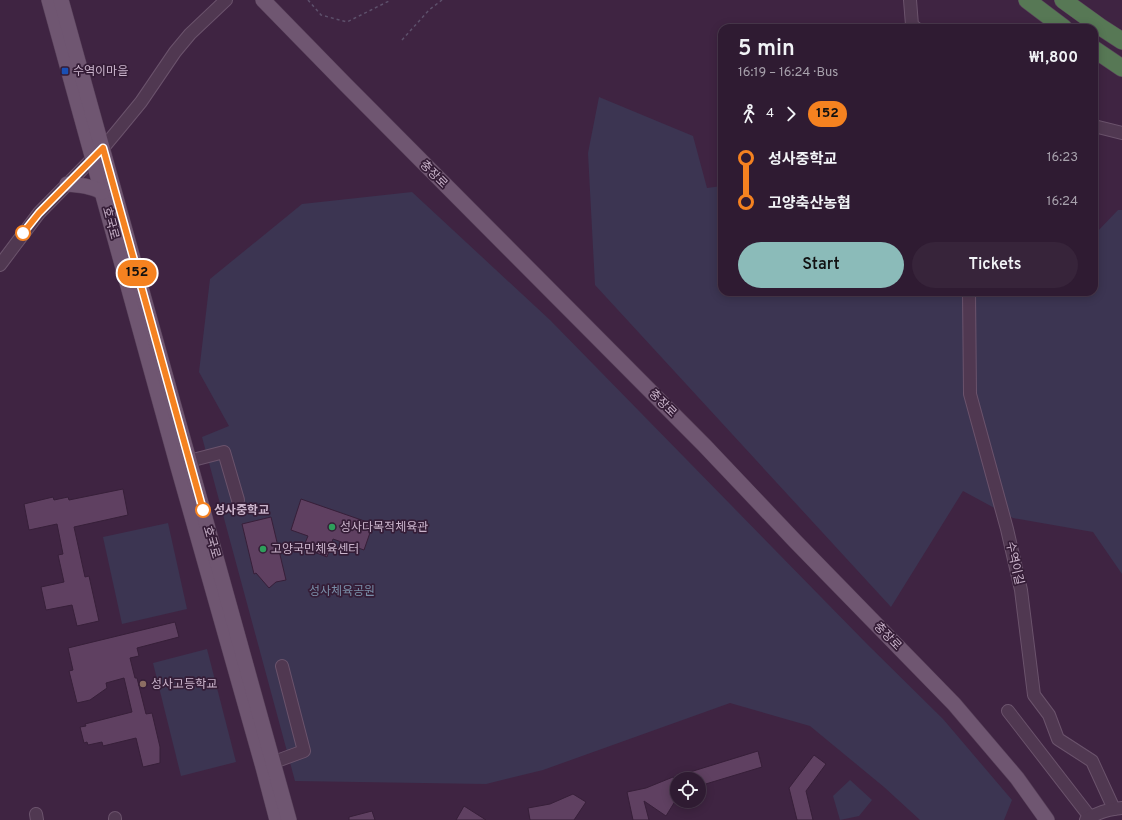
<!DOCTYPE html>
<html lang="en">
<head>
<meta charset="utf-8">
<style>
	:root { --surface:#2f1b32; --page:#37243a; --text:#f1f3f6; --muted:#a7a1ac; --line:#4a394d; --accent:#8bbbb9 }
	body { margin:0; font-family:Overpass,"Noto Sans KR",sans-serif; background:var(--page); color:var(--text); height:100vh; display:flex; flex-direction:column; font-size:15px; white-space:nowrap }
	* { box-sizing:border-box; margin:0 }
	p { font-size:13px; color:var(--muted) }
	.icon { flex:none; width:22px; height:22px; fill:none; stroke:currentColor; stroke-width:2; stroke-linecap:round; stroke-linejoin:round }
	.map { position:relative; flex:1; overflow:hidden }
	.panel { position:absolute; left:718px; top:24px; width:380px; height:272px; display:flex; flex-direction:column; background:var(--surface); border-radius:12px; box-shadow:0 2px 10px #0003,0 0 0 1px var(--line) }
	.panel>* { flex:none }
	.badge { padding:0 8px; border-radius:13px; font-size:14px; line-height:26px }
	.tools { position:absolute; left:670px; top:772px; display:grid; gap:8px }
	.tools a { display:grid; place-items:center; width:36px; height:36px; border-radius:50%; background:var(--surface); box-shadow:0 2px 10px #0003,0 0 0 1px var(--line); font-size:20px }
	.map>.badge { position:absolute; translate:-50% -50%; box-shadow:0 0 0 2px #fff }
	.legs { display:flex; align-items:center; gap:6px; height:44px; padding:0 20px; font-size:13px }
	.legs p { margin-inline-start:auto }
	.overview { display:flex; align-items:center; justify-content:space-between; height:68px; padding:0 20px }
	h1 { font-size:22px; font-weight:600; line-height:30px }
	.button { display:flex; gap:8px; margin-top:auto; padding:8px 20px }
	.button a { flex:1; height:46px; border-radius:24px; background:var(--accent); color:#111; font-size:16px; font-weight:600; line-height:46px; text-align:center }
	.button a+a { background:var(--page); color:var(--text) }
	ul { padding:0 20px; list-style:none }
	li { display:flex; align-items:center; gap:14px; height:44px; font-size:15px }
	li i { display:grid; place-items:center; width:6px; height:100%; margin:0 5px; background:currentColor }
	li i::after { content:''; width:10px; height:10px; margin:-5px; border:3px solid; border-radius:50%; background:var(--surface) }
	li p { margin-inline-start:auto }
	li:first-child i { background:linear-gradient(#0000 50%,currentColor 0) }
	li:last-child i { background:linear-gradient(currentColor 50%,#0000 0) }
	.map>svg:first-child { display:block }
</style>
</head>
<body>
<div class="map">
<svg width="1122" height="820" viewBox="0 0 1122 820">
	<rect width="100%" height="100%" fill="#3f2442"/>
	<g fill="#3c3552">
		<path d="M 599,97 L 693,136 L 707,188 L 722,186 L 722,292 L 1094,292 L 1094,235 L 1118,210 L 1122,210 L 1122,574 L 1093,532 L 1013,518 L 963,491 L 891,607 L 595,285 L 588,153 Z"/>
		<path d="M 412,192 L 550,320 L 868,645 L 943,719 L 1012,800 L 1004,820 L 920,820 L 884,787 L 810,726 L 730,703 L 543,770 L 486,784 L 295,781 L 202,437 L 229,426 L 199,372 L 210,279 L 302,204 Z"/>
		<path d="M 168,523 L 187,609 L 122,624 L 103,537 Z"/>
		<path d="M 207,649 L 236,762 L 181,776 L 153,663 Z"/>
		<path d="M 850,780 L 872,800 L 859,816 L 840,820 L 833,796 Z"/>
	</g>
	<g fill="#5f4061" stroke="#371f39">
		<path d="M 123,489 L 128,515 L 74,527 L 85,577 L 89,576 L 99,621 L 77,626 L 72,605 L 46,610 L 41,587 L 64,582 L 58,555 L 63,554 L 57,524 L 29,530 L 24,504 L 53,497 L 54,500 L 68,497 L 69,500 Z"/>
		<path d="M 301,499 L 373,524 L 364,550 L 333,539 L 327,557 L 303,548 L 308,536 L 291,530 Z"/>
		<path d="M 271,517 L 286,580 L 276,582 L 269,588 L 256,573 L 254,574 L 242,524 Z"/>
		<path d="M 175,622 L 179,637 L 137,648 L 139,656 L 130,658 L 135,678 L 137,678 L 146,714 L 152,713 L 160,747 L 160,763 L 143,767 L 136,738 L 103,746 L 102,742 L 88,745 L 87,742 L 84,743 L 80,727 L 86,726 L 85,724 L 132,712 L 124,678 L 106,683 L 107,688 L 90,700 L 77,703 L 69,671 L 73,670 L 68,648 Z"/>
		<path d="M 758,751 L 762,767 L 699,786 L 699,779 L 692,779 L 690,772 Z"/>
		<path d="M 814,755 L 826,764 L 806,791 L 813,820 L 797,820 L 789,788 Z"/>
		<path d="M 673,777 L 677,780 L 677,798 L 666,816 L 644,801 L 649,820 L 633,820 L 627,792 L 646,788 Z"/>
		<path d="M 573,794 L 586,802 L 574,820 L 530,820 L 528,808 L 550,804 Z"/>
		<path d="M 464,806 L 486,820 L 456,820 Z"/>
		<path d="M 372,811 L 375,820 L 349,820 L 349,817 Z"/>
	</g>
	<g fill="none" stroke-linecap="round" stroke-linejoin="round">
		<g stroke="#6b536c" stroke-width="14">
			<g id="minor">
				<path d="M 910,0 L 912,25 L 916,28"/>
				<path d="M 1094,126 L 1122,133"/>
				<path d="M 0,265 L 39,213 L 103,148 L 118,130 L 141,102 L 175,52 L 190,34 L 226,0"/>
				<path d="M 969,292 L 970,394 L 1007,529 L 1021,590 L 1034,695 L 1049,715 L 1058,739 L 1092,761 L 1114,809"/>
				<path d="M 182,465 L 189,461 L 224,452 L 238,500"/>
				<path d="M 1008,711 L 1090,817"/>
				<path d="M 266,765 L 304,751 L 282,666"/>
				<path d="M 36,814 L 37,820"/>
				<path d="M 115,818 L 115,820"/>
				<path d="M 1086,820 C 1096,813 1110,809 1122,808"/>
			</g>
		</g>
		<g stroke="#563f58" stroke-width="16">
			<g id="major">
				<path d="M 49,0 L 178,467 L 263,767 L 277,820"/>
				<path d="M 61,0 L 289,820"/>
				<path d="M 263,0 L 346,85 L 704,445 L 796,542 L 954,704 L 1017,778 L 1047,820"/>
				<path d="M 67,184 C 80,185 91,186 102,192"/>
			</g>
		</g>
		<g stroke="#584059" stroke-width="18">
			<g id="highway">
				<path d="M 1027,0 L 1064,28"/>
				<path d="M 1063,0 L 1099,26 L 1122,41"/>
				<path d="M 1094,49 L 1122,68"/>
			</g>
		</g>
		<g stroke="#5d506b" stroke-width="1.5" stroke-dasharray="3 3" stroke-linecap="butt">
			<path d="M 308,0 L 321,15 L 347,22 L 391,0"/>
			<path d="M 878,28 L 902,26"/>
			<path d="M 402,40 L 429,10 L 442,0"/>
		</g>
		<use href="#minor" stroke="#503851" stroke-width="12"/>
		<use href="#major" stroke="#6f5671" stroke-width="15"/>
		<use href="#highway" stroke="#577855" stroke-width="17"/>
	</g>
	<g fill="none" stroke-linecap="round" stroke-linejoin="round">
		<g stroke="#fff" stroke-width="9">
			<path id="line-1" d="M 23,233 L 39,213 L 103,148 L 203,510"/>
		</g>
		<use href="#line-1" stroke="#f58220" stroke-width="6"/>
	</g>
	<rect fill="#1a4fb4" stroke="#351d37" stroke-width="1.5" x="61" y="67" width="8" height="8" rx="2"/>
	<g fill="#fff" stroke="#f58220" stroke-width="2">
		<circle cx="23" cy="233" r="7"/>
		<circle cx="203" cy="510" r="7"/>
	</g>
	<g fill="#2e9e5b" stroke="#351d37" stroke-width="1.5">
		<circle cx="332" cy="527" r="4"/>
		<circle cx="263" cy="549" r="4"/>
	</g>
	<circle fill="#8d6e63" stroke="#351d37" stroke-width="1.5" cx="143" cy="684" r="4"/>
	<g text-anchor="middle" stroke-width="3.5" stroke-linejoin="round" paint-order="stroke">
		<g font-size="12" fill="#cbb5cc" stroke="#351d37" text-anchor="start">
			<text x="73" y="75">수역이마을</text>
			<text x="340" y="531">성사다목적체육관</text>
			<text x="271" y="553">고양국민체육센터</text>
			<text x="151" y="688">성사고등학교</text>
		</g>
		<g font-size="12" fill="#cbb5cc" stroke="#351d37">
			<text transform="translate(434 174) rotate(45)" y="4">충장로</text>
			<text transform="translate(111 223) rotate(75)" y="4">호국로</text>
			<text transform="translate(663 403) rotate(45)" y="4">충장로</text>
			<text transform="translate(212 542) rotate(74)" y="4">호국로</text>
			<text transform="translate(1015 563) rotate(77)" y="4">수역이길</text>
			<text transform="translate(888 636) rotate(46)" y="4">충장로</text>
		</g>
		<g font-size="12" font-weight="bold" fill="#cbb5cc" stroke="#351d37" text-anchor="start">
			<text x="214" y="514">성사중학교</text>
		</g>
		<g font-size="12" fill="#7a8ea8" stroke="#351d37">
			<text x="342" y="595">성사체육공원</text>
		</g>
	</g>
</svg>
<div class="tools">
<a><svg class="icon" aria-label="locate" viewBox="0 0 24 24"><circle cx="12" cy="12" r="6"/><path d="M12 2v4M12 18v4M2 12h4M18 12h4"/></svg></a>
</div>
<b class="badge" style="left:137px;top:273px;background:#f58220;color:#111">152</b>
<section class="panel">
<div class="overview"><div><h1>5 min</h1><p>16:19 – 16:24 · Bus</p></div><b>₩1,800</b></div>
<div class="legs"><svg class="icon" aria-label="walk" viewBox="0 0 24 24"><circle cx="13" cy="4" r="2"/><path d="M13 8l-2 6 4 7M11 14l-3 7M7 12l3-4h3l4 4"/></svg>4<svg class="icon" aria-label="forward" viewBox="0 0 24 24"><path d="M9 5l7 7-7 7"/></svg><b class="badge" style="background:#f58220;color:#111">152</b></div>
<ul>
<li><i style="color:#f58220"></i><b>성사중학교</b><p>16:23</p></li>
<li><i style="color:#f58220"></i><b>고양축산농협</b><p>16:24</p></li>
</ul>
<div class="button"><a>Start</a><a>Tickets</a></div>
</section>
</div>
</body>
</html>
